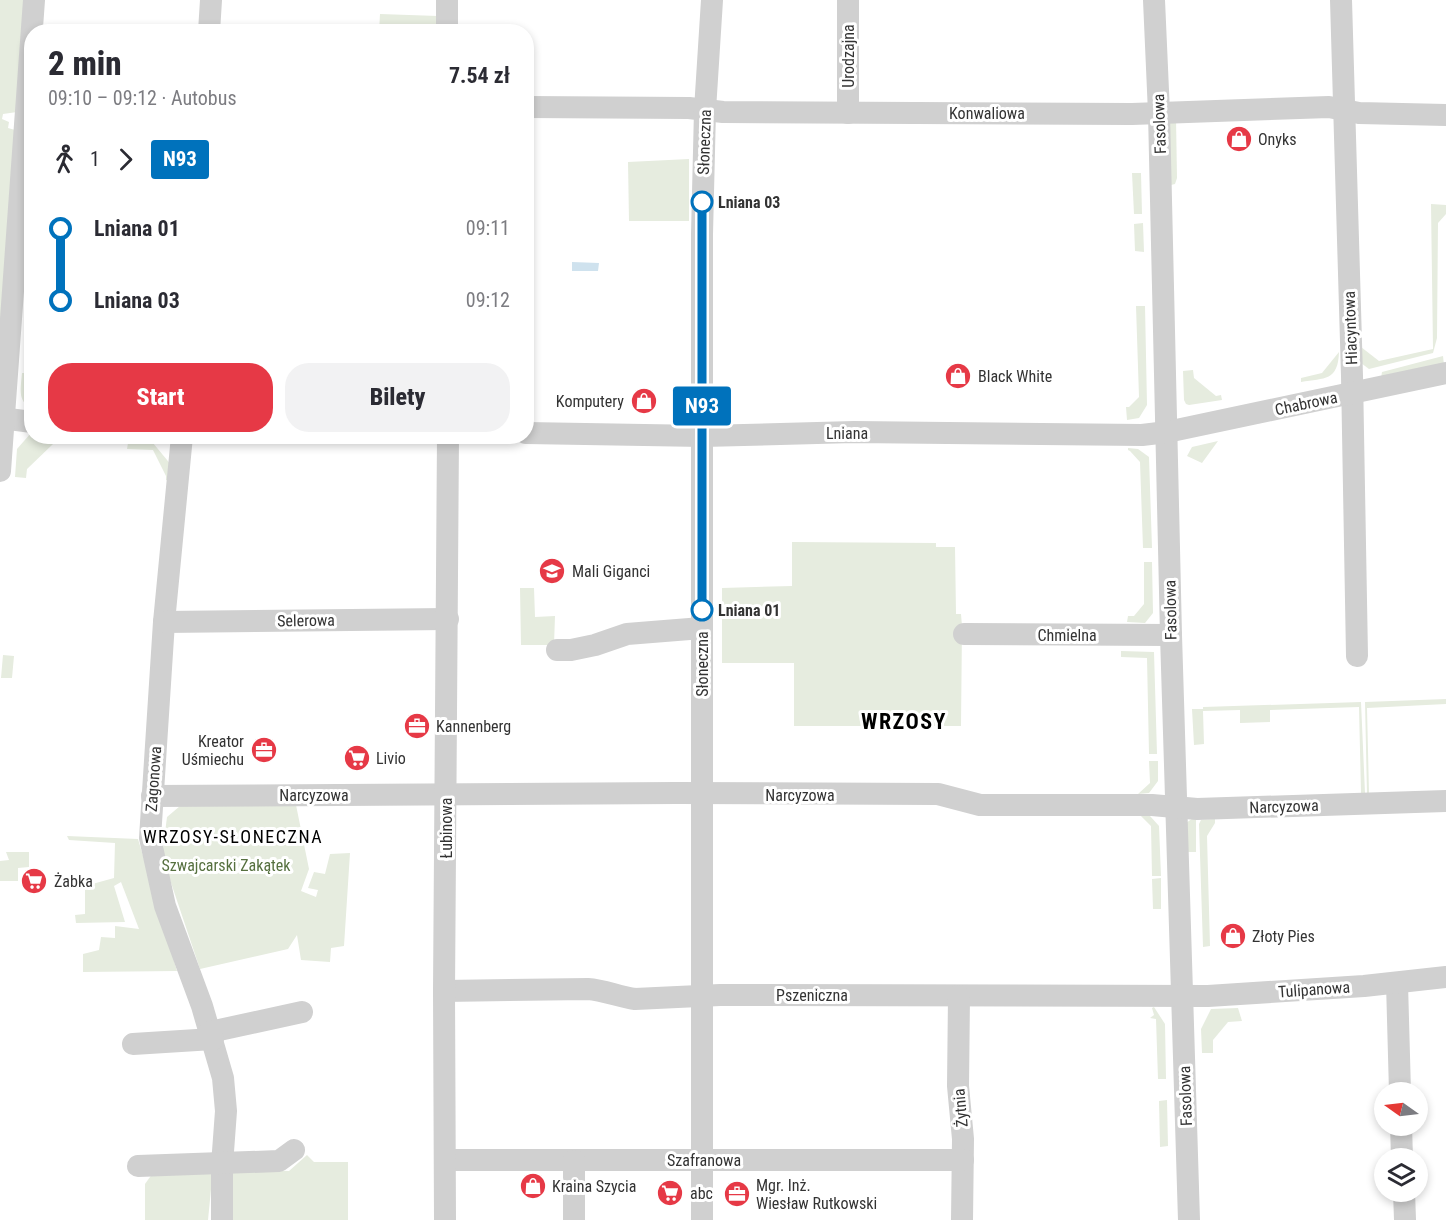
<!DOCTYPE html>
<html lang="pl">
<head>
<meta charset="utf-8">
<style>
	:root { --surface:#fff; --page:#f2f2f3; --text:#2b2b33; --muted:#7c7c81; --accent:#e63946 }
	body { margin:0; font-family:"Roboto Condensed",sans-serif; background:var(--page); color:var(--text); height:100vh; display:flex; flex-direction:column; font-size:22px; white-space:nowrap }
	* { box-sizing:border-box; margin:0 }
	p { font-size:20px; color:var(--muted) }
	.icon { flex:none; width:33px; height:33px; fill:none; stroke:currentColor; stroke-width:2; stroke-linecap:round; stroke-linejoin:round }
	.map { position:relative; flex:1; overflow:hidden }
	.details { position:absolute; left:24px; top:24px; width:510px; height:420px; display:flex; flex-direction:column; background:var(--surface); border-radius:24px; box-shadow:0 3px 9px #0003 }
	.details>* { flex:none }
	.badge { padding:0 12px; border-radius:4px; font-size:21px; line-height:39px }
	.needle { width:39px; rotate:284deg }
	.tools { position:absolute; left:1374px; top:1082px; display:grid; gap:12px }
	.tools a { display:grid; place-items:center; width:54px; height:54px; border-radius:50%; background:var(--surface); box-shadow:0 3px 9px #0003; font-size:30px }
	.map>.badge { position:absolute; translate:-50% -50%; box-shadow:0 0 0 3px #fff }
	.legs { display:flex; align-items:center; gap:9px; height:66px; padding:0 24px; font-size:20px }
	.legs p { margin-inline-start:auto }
	.summary { display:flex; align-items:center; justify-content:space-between; height:102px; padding:0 24px }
	h1 { font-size:33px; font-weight:800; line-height:45px }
	.cta { display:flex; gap:12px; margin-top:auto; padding:12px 24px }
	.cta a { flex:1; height:69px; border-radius:24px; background:var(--accent); color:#fff; font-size:24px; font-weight:800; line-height:69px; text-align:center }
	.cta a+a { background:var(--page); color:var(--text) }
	ul { padding:0 24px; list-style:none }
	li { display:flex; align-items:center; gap:21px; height:72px; font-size:22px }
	li i { display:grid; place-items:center; width:9px; height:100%; margin:0 8px; background:currentColor }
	li i::after { content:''; width:15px; height:15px; margin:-8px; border:4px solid; border-radius:50%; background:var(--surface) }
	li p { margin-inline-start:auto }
	li:first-child i { background:linear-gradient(#0000 50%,currentColor 0) }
	li:last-child i { background:linear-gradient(currentColor 50%,#0000 0) }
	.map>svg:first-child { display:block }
</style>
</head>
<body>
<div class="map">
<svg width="1446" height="1220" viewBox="0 0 1446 1220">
	<rect width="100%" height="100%" fill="#fff"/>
	<g fill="#e6ecdf">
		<path d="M 0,0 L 27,0 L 17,112 L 3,114 L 2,119 L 9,122 L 8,128 L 15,130 L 0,358 Z"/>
		<path d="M 380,14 L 438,16 L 437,31 L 379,32 Z"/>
		<path d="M 1176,118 L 1177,178 L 1175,184 L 1171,185 L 1167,125 Z"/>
		<path d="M 689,159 L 689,221 L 629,221 L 628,162 Z"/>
		<path d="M 1132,173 L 1141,173 L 1142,214 L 1134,214 Z"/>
		<path d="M 1431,204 L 1446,205 L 1446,214 L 1438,223 L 1437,338 L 1433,353 L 1369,369 L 1361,363 L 1361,347 L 1379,361 L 1433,349 Z"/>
		<path d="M 1143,223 L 1144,252 L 1135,251 L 1134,224 Z"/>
		<path d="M 1136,306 L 1145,306 L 1147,405 L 1139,418 L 1127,420 L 1126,407 L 1129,407 L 1139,397 Z"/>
		<path d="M 1339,352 C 1338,381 1325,378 1301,382 L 1301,378 L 1322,373 Z"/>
		<path d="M 1443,356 L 1444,365 L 1381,378 L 1382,372 Z"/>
		<path d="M 1193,370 L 1194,378 L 1216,396 L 1221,395 L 1222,400 L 1189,405 L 1186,404 L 1184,400 L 1183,371 Z"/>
		<path d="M 22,373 L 31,373 L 31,408 C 17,401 21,387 22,373 Z"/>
		<path d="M 31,433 L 32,436 L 54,437 L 53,444 L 27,469 L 26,478 L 15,477 L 17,449 Z"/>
		<path d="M 129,437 L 148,437 L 172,466 L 171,481 L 166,480 L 166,476 L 153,450 L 127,449 Z"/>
		<path d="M 1218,441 L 1202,463 L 1187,456 L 1192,447 Z"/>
		<path d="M 1128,448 L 1138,449 L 1149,457 L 1152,548 L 1143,548 L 1140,462 L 1130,451 L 1128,450 Z"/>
		<path d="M 792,542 L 936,543 L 936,547 L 955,547 L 956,614 L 961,614 L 962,626 L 961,726 L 794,726 L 794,663 L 722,663 L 722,588 L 792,586 Z"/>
		<path d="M 1144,562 L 1152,562 L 1153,613 L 1145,623 L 1127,622 L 1128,616 L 1134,616 L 1144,604 Z"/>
		<path d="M 520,588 L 534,588 L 535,617 L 555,616 L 554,645 L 521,645 Z"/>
		<path d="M 1121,651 L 1154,652 L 1157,754 L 1149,754 L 1147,658 L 1121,657 Z"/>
		<path d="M 3,655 L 14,656 L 12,678 L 1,678 Z"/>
		<path d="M 1446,699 L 1446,704 L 1367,708 L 1369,793 L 1367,794 L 1365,702 Z"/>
		<path d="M 1361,702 L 1365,793 L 1361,793 L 1359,707 L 1270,710 L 1270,722 L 1240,723 L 1240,710 L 1203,711 L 1204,744 L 1194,745 L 1192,709 L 1203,709 L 1203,707 Z"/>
		<path d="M 1149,761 L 1158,761 L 1158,781 L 1149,793 L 1138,794 L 1150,783 Z"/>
		<path d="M 296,805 L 309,869 L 301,891 L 316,897 L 318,890 L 308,888 L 314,872 L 325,874 L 330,854 L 350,853 L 344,946 L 331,948 L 330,962 L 301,960 L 297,935 L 288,949 L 200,969 L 162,856 L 167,817 L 180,806 Z"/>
		<path d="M 1140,815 L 1150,816 L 1159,826 L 1161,876 L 1152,876 L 1151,826 Z"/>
		<path d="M 1196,816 L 1196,852 L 1186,852 L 1186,823 Z"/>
		<path d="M 1215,819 L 1215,823 L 1207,836 L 1210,946 L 1203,947 L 1199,824 L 1201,820 Z"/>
		<path d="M 67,836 L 138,839 L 177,971 L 83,972 L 83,954 L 99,950 L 101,937 L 115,938 L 115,926 L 139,929 L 121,882 L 114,886 L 125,922 L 76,923 L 75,915 L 85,914 L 85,886 L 114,878 L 115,843 L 69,840 Z"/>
		<path d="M 6,852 L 29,852 L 29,867 L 18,868 L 18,881 L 0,881 L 0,861 L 9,860 Z"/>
		<path d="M 1161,878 L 1161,909 L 1153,909 L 1152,879 Z"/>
		<path d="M 1154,1007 L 1165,1024 L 1166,1079 L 1158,1079 L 1156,1019 L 1150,1018 L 1154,1015 L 1152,1008 Z"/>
		<path d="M 1238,1008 L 1242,1021 L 1228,1022 L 1213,1040 L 1213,1053 L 1202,1053 L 1201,1029 L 1211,1009 Z"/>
		<path d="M 1167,1100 L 1168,1146 L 1160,1147 L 1159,1101 Z"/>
		<path d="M 307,1155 L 314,1162 L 348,1162 L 348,1220 L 227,1220 L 229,1175 L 235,1169 L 289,1171 Z"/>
		<path d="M 213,1169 L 208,1220 L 145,1220 L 145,1184 L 155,1170 Z"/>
	</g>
	<path fill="#cfe2ee" d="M 572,262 L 599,263 L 598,271 L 572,271 Z"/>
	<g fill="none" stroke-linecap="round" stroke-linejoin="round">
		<g stroke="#d0d0d0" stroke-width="22">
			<path d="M 1154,0 L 1159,113 L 1171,635 L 1189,1220"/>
			<path d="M 1341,0 L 1352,376 L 1357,656"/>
			<path d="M 209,32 L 211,0"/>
			<path d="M 447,32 L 447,0"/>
			<path d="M 526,107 L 689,108 L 723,112 L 1132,114 L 1329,107 L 1359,113 L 1446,115"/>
			<path d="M 848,113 L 848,0"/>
			<path d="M 0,418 L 32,422"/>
			<path d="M 526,433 L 703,436 L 854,432 L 1142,435 L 1167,432 L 1446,373"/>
			<path d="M 182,436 L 164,622 L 150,838 L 165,906 L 202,1006 L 223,1078 L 226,1111 L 222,1165 L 222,1220"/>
			<path d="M 0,471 L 34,0"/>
			<path d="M 164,622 L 448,619"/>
			<path d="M 964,634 L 1171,635"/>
			<path d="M 557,650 L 571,650 L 595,645 L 627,634 L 702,628"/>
			<path d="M 152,796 L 676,793 L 938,794 L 980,805 L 1152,805 L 1197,809 L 1446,801"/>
			<path d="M 1397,983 L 1400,1092"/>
			<path d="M 444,991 L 588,989 C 604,990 619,997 635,999 L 720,995 L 1208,996 L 1364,986 L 1446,977"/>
			<path d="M 959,996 L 958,1086 L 963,1139 L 962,1220"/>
			<path d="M 210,1032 L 302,1012"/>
			<path d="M 133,1044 L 213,1039"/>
			<path d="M 1401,1125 L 1402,1158"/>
			<path d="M 445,1160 L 963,1160"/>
			<path d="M 574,1161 L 574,1220"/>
			<path d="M 138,1166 L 279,1161 L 294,1150"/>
			<path d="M 1404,1191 L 1405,1220"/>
			<path d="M 445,1220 L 444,991 L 448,436"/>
			<path d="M 702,1220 L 702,234 L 705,110 L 712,0"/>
		</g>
	</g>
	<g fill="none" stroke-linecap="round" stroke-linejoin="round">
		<g stroke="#fff" stroke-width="14">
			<path id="line-1" d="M 702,610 L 702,202"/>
		</g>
		<use href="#line-1" stroke="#0072bc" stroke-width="9"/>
	</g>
	<defs>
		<g id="shop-disc" transform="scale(1.35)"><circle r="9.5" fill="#e63946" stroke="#fff"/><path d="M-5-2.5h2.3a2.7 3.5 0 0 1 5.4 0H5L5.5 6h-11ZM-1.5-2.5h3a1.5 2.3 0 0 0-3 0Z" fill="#fff"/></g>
		<g id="school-disc" transform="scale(1.35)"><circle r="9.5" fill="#e63946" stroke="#fff"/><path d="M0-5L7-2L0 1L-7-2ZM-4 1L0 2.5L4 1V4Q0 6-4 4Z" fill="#fff"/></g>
		<g id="office-disc" transform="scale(1.35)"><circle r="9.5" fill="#e63946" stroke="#fff"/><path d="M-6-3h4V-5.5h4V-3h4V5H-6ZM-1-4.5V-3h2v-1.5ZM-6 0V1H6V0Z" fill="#fff"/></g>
		<g id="supermarket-disc" transform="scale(1.35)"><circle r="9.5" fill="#e63946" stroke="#fff"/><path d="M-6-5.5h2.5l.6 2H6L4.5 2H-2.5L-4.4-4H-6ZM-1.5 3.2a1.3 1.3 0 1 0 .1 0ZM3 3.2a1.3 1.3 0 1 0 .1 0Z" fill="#fff"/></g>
	</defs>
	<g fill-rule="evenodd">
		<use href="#shop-disc" x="1239" y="139"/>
		<use href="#shop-disc" x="958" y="376"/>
		<use href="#shop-disc" x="644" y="401"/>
		<use href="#school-disc" x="552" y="571"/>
		<use href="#office-disc" x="417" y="726"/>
		<use href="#office-disc" x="264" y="750"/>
		<use href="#supermarket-disc" x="357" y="758"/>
		<use href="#supermarket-disc" x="34" y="881"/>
		<use href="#shop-disc" x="1233" y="936"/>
		<use href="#shop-disc" x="533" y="1186"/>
		<use href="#supermarket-disc" x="670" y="1193"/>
		<use href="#office-disc" x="737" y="1194"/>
	</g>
	<g fill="#fff" stroke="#0072bc" stroke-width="3">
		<circle cx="702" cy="202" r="10"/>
		<circle cx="702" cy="610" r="10"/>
	</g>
	<g text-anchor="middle" stroke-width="6" stroke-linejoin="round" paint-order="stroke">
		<g font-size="16" fill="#333" stroke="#fff">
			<text transform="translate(848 56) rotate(-90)" y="6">Urodzajna</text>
			<text x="987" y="119">Konwaliowa</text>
			<text transform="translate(1159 124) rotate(-92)" y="6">Fasolowa</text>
			<text transform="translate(704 142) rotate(-88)" y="6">Słoneczna</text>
			<text transform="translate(1350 328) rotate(-92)" y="6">Hiacyntowa</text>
			<text transform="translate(1306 403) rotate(-12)" y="6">Chabrowa</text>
			<text x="847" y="439">Lniana</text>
			<text transform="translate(1170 610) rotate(-91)" y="6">Fasolowa</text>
			<text transform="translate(306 620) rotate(-1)" y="6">Selerowa</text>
			<text x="1067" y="641">Chmielna</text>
			<text transform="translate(702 664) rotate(-90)" y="6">Słoneczna</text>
			<text transform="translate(153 779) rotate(-86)" y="6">Zagonowa</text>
			<text x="314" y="801">Narcyzowa</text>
			<text x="800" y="801">Narcyzowa</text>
			<text transform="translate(1284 806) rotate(-2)" y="6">Narcyzowa</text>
			<text transform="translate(446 828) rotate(-90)" y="6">Łubinowa</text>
			<text transform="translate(1314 989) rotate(-4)" y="6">Tulipanowa</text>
			<text x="812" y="1001">Pszeniczna</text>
			<text transform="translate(1185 1096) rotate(-92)" y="6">Fasolowa</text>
			<text transform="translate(960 1108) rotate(-95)" y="6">Żytnia</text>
			<text x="704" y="1166">Szafranowa</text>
		</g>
		<g font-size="16" fill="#333" stroke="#fff" text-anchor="start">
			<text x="1258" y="145">Onyks</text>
			<text x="978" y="382">Black White</text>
			<text x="624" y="407" text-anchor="end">Komputery</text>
			<text x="572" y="577">Mali Giganci</text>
			<text x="436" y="732">Kannenberg</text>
			<text x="244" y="747" text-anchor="end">Kreator<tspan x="244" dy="18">Uśmiechu</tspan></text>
			<text x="376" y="764">Livio</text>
			<text x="54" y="887">Żabka</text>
			<text x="1252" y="942">Złoty Pies</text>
			<text x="756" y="1191">Mgr. Inż.<tspan x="756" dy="18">Wiesław Rutkowski</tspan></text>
			<text x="552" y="1192">Kraina Szycia</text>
			<text x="690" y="1199">abc</text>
		</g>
		<g font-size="16" font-weight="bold" fill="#333" stroke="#fff" text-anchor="start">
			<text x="718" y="208">Lniana 03</text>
			<text x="718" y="616">Lniana 01</text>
		</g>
		<g font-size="16" fill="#56703f" stroke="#fff">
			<text x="226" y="871">Szwajcarski Zakątek</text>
		</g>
		<g font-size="18" letter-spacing="1.5" fill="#000" stroke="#fff">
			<text x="233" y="843">WRZOSY-SŁONECZNA</text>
		</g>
		<g font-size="22" font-weight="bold" letter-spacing="1.5" fill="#000" stroke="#fff">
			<text x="904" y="729">WRZOSY</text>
		</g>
	</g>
</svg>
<div class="tools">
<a><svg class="needle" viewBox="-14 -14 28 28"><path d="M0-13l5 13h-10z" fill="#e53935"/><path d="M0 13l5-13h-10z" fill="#7c7c81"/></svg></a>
<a><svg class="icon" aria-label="layers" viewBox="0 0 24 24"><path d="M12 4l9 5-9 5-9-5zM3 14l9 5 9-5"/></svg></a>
</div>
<b class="badge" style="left:702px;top:406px;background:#0072bc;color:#fff">N93</b>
<section class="details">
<div class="summary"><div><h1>2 min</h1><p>09:10 – 09:12 · Autobus</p></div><b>7.54 zł</b></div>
<div class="legs"><svg class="icon" aria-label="walk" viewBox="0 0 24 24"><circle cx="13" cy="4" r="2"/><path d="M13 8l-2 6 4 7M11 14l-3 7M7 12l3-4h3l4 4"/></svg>1<svg class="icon" aria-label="forward" viewBox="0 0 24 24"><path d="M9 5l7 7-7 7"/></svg><b class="badge" style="background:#0072bc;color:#fff">N93</b></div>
<ul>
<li><i style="color:#0072bc"></i><b>Lniana 01</b><p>09:11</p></li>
<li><i style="color:#0072bc"></i><b>Lniana 03</b><p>09:12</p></li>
</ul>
<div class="cta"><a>Start</a><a>Bilety</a></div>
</section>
</div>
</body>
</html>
